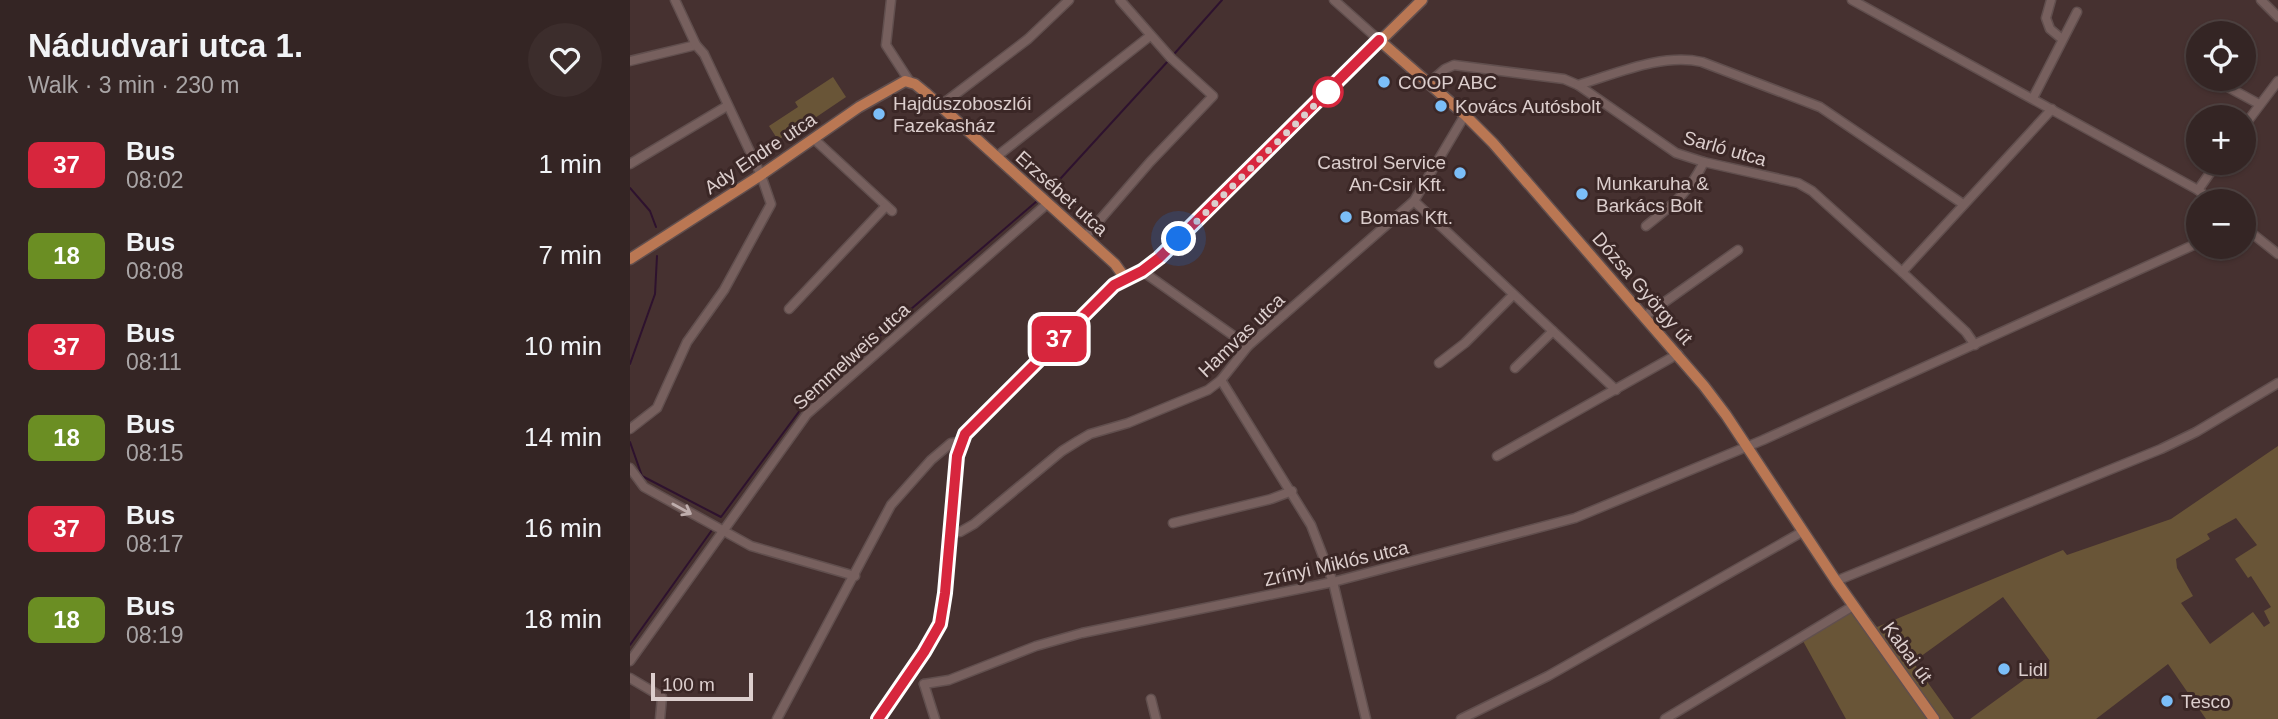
<!DOCTYPE html>
<html lang="en">
<head>
<meta charset="utf-8">
<style>
	:root { --surface:#342524; --page:#3c2d2c; --text:#f1f3f6; --muted:#a9a5a6; --line:#4e4241 }
	body { margin:0; font-family:Arial,sans-serif; background:var(--page); color:var(--text); height:100vh; display:flex; flex-direction:column; font-size:26px; white-space:nowrap }
	* { box-sizing:border-box; margin:0 }
	p { font-size:23px; color:var(--muted) }
	.icon { flex:none; width:38px; height:38px; fill:none; stroke:currentColor; stroke-width:2; stroke-linecap:round; stroke-linejoin:round }
	.map { position:relative; flex:1; overflow:hidden }
	.panel { display:flex; flex-direction:column; background:var(--surface); width:630px }
	.panel>* { flex:none }
	.badge { padding:0 14px; border-radius:10px; font-size:24px; line-height:46px }
	.buttons { position:absolute; left:1556px; top:21px; display:grid; gap:14px }
	.buttons a { display:grid; place-items:center; width:70px; height:70px; border-radius:50%; background:var(--surface); box-shadow:0 2px 5px #0004,0 0 0 2px var(--line); font-size:35px }
	.scale { position:absolute; left:21px; bottom:18px; width:102px; box-sizing:border-box; padding-left:7px; border:4px solid #dccecd; border-top:0; font-size:19px; line-height:24px; white-space:nowrap; color:#dccecd; -webkit-text-stroke:5px #3b2726; paint-order:stroke }
	.you { position:absolute; width:35px; height:35px; margin:-18px; border:5px solid #fff; border-radius:50%; background:#1a73e8; box-shadow:0 0 0 10px #1a73e833 }
	.map>.badge { position:absolute; translate:-50% -50%; box-shadow:0 0 0 4px #fff }
	.round { display:grid; place-items:center; flex:none; width:74px; height:74px; border-radius:37px; background:var(--page) }
	.overview { display:flex; align-items:center; justify-content:space-between; height:119px; padding:0 28px }
	h1 { font-size:33px; font-weight:700; line-height:52px }
	ul { padding:0; list-style:none }
	li { display:flex; align-items:center; gap:21px; height:91px; padding:0 28px }
	li div { flex:1 }
	li b { display:block; font-size:26px }
	li em { font-style:normal }
	li .badge { min-width:77px; font-weight:700; text-align:center }
	main { display:flex; flex:1; min-height:0 }
	.map>svg:first-child { display:block }
</style>
</head>
<body>
<main>
<section class="panel">
<div class="overview"><div><h1>Nádudvari utca 1.</h1><p>Walk · 3 min · 230 m</p></div><a class="round"><svg class="icon" aria-label="heart" viewBox="0 0 24 24"><path d="M12 20l-8-8c-3-5 5-10 8-4 3-6 11-1 8 4z"/></svg></a></div>
<ul>
<li><span class="badge" style="background:#d7263d;color:#fff">37</span><div><b>Bus</b><p>08:02</p></div><em>1 min</em></li>
<li><span class="badge" style="background:#6b8e23;color:#fff">18</span><div><b>Bus</b><p>08:08</p></div><em>7 min</em></li>
<li><span class="badge" style="background:#d7263d;color:#fff">37</span><div><b>Bus</b><p>08:11</p></div><em>10 min</em></li>
<li><span class="badge" style="background:#6b8e23;color:#fff">18</span><div><b>Bus</b><p>08:15</p></div><em>14 min</em></li>
<li><span class="badge" style="background:#d7263d;color:#fff">37</span><div><b>Bus</b><p>08:17</p></div><em>16 min</em></li>
<li><span class="badge" style="background:#6b8e23;color:#fff">18</span><div><b>Bus</b><p>08:19</p></div><em>18 min</em></li>
</ul>
</section>
<div class="map">
<svg width="1648" height="719" viewBox="0 0 1648 719">
	<rect width="100%" height="100%" fill="#463130"/>
	<g fill="#695537" fill-rule="evenodd">
		<path d="M 203,77 L 216,97 L 179,122 L 176,120 L 177,121 L 148,140 L 139,126 L 168,107 L 165,102 Z"/>
		<path d="M 1648,446 L 1648,719 L 1576,719 L 1538,664 L 1466,719 L 1340,719 L 1420,661 L 1373,597 L 1283,662 L 1324,719 L 1216,719 L 1173,641 L 1231,606 L 1247,627 L 1433,550 L 1437,555 L 1541,519 ZM 1606,518 L 1627,545 L 1605,559 L 1618,578 L 1621,576 L 1641,607 L 1634,611 L 1640,623 L 1634,627 L 1623,612 L 1580,644 L 1551,603 L 1563,596 L 1547,568 L 1546,559 L 1580,539 L 1577,534 Z"/>
	</g>
	<g fill="none" stroke-linecap="round" stroke-linejoin="round">
		<g stroke="#2e122e" stroke-width="2">
			<path d="M 545,53 L 592,0"/>
			<path d="M 0,188 L 20,211 L 26,227"/>
			<path d="M 420,190 L 538,61"/>
			<path d="M 0,364 L 25,294 L 27,256"/>
			<path d="M 0,442 L 12,476 L 91,517 L 182,394 L 407,201"/>
			<path d="M 0,645 L 82,530"/>
		</g>
		<g stroke="#614f4e" stroke-width="11">
			<g id="minor">
				<path d="M 261,0 L 256,45 L 280,82"/>
				<path d="M 704,0 L 749,40"/>
				<path d="M 1222,0 L 1568,190 L 1582,201"/>
				<path d="M 1421,0 L 1416,18 L 1420,29 L 1432,39"/>
				<path d="M 1631,0 L 1648,17"/>
				<path d="M 0,61 L 66,45"/>
				<path d="M 1583,79 L 1629,104"/>
				<path d="M 799,83 L 815,69 L 824,65 L 934,79 L 948,85 L 1046,153 L 1074,162 L 1168,183 L 1182,191 L 1272,272 L 1336,332 L 1345,345"/>
				<path d="M 948,85 C 986,74 1031,53 1072,62 L 1190,107 L 1333,204"/>
				<path d="M 1403,98 L 1447,12"/>
				<path d="M 310,106 L 398,39 L 439,0"/>
				<path d="M 1614,126 L 1648,81"/>
				<path d="M 184,139 L 262,211"/>
				<path d="M 366,157 L 520,36"/>
				<path d="M 0,164 L 97,106"/>
				<path d="M 1568,190 L 1587,163"/>
				<path d="M 784,201 L 986,390"/>
				<path d="M 1016,226 C 1043,204 1058,194 1074,162"/>
				<path d="M 1614,227 L 1648,254"/>
				<path d="M 455,237 L 520,162 L 583,96 L 541,58 L 490,0"/>
				<path d="M 512,271 L 618,346"/>
				<path d="M 1272,272 L 1422,109"/>
				<path d="M 159,309 L 256,206"/>
				<path d="M 1015,316 L 1108,250"/>
				<path d="M 809,363 L 835,343 L 883,295"/>
				<path d="M 885,368 L 923,331"/>
				<path d="M 591,380 L 681,525 L 703,582 L 736,719"/>
				<path d="M 0,429 L 27,408 L 57,342 L 94,290 L 141,204 L 131,175 L 74,54 L 66,45 L 45,0"/>
				<path d="M 867,456 L 1048,354"/>
				<path d="M 0,468 L 14,487 L 121,546 L 225,576"/>
				<path d="M 543,523 L 641,499 L 662,491"/>
				<path d="M 321,532 L 330,532 L 344,524 L 432,451 L 448,441 L 460,434 L 498,423 L 578,390 L 591,380 L 618,346 L 784,201 L 835,115"/>
				<path d="M 1206,581 L 1531,449 L 1566,432 L 1648,383"/>
				<path d="M 0,661 L 177,414 L 418,203"/>
				<path d="M 0,678 L 32,697 L 30,719"/>
				<path d="M 294,684 L 319,680 L 406,646 L 452,633 L 703,582 L 945,518 L 1133,440 L 1568,243"/>
				<path d="M 294,684 L 305,719"/>
				<path d="M 521,699 L 526,719"/>
				<path d="M 147,719 L 261,505 L 301,460 L 321,443 L 331,442"/>
				<path d="M 831,719 L 918,676 L 1172,532"/>
				<path d="M 1035,719 L 1223,606"/>
			</g>
		</g>
		<g stroke="#614f4e" stroke-width="13">
			<g id="major">
				<path d="M 749,40 L 835,115 L 863,143 L 1074,386 L 1096,415 L 1206,581 L 1304,719"/>
				<path d="M 0,259 L 131,175 L 229,107 L 275,81 L 285,84 L 296,93 L 485,264 L 495,278"/>
				<path d="M 248,719 L 294,652 L 310,624 L 315,593 L 326,456 L 335,434 L 484,285 L 512,271 L 529,258 L 792,0"/>
			</g>
		</g>
		<use href="#minor" stroke="#77605e" stroke-width="8"/>
		<use href="#major" stroke="#ba7753" stroke-width="10"/>
	</g>
	<defs><path id="oneway-shaft" d="M-6 0H5M1.5-3L5.5 0L1.5 3" fill="none" stroke-width="1.6" stroke-linecap="round" stroke-linejoin="round" transform="scale(1.75)"/></defs>
	<use stroke="#beadac" href="#oneway-shaft" transform="translate(52 509) rotate(29)"/>
	<g fill="none" stroke-linecap="round" stroke-linejoin="round">
		<g stroke="#fff" stroke-width="16">
			<path id="line" d="M 248,719 L 294,652 L 310,624 L 315,593 L 327,456 L 335,434 L 484,285 L 512,271 L 529,258 L 749,40"/>
		</g>
		<use href="#line" stroke="#d7263d" stroke-width="10"/>
		<path stroke="#dccecd" stroke-width="7" stroke-dasharray="0 12.6" d="M 549,239 L 705,85 L 698,92"/>
	</g>
	<g fill="#7bbef8" stroke="#3b2726" stroke-width="2.5">
		<circle cx="754" cy="82" r="7"/>
		<circle cx="811" cy="106" r="7"/>
		<circle cx="249" cy="114" r="7"/>
		<circle cx="830" cy="173" r="7"/>
		<circle cx="952" cy="194" r="7"/>
		<circle cx="716" cy="217" r="7"/>
		<circle cx="1374" cy="669" r="7"/>
		<circle cx="1537" cy="701" r="7"/>
	</g>
	<circle fill="#fff" stroke="#d7263d" stroke-width="3.5" cx="698" cy="92" r="14"/>
	<g text-anchor="middle" stroke-width="6" stroke-linejoin="round" paint-order="stroke">
		<g font-size="19" fill="#dccecd" stroke="#3b2726" text-anchor="start">
			<text x="768" y="89">COOP ABC</text>
			<text x="263" y="110">Hajdúszoboszlói<tspan x="263" dy="22">Fazekasház</tspan></text>
			<text x="825" y="113">Kovács Autósbolt</text>
			<text x="816" y="169" text-anchor="end">Castrol Service<tspan x="816" dy="22">An-Csir Kft.</tspan></text>
			<text x="966" y="190">Munkaruha &amp;<tspan x="966" dy="22">Barkács Bolt</tspan></text>
			<text x="730" y="224">Bomas Kft.</text>
			<text x="1388" y="676">Lidl</text>
			<text x="1551" y="708">Tesco</text>
		</g>
		<g font-size="19" fill="#dccecd" stroke="#3b2726">
			<text transform="translate(1095 148) rotate(16)" y="7">Sarló utca</text>
			<text transform="translate(130 153) rotate(-34)" y="7">Ady Endre utca</text>
			<text transform="translate(432 193) rotate(42)" y="7">Erzsébet utca</text>
			<text transform="translate(1013 288) rotate(49)" y="7">Dózsa György út</text>
			<text transform="translate(611 335) rotate(-44)" y="7">Hamvas utca</text>
			<text transform="translate(221 356) rotate(-42)" y="7">Semmelweis utca</text>
			<text transform="translate(706 563) rotate(-13)" y="7">Zrínyi Miklós utca</text>
			<text transform="translate(1278 652) rotate(54)" y="7">Kabai út</text>
		</g>
	</g>
</svg>
<div class="buttons">
<a><svg class="icon" aria-label="locate" viewBox="0 0 24 24"><circle cx="12" cy="12" r="6"/><path d="M12 2v4M12 18v4M2 12h4M18 12h4"/></svg></a>
<a>+</a>
<a>−</a>
</div>
<div class="scale">100 m</div>
<div class="you" style="left:549px;top:239px"></div>
<b class="badge" style="left:429px;top:339px;background:#d7263d;color:#fff">37</b>
</div>
</main>
</body>
</html>
